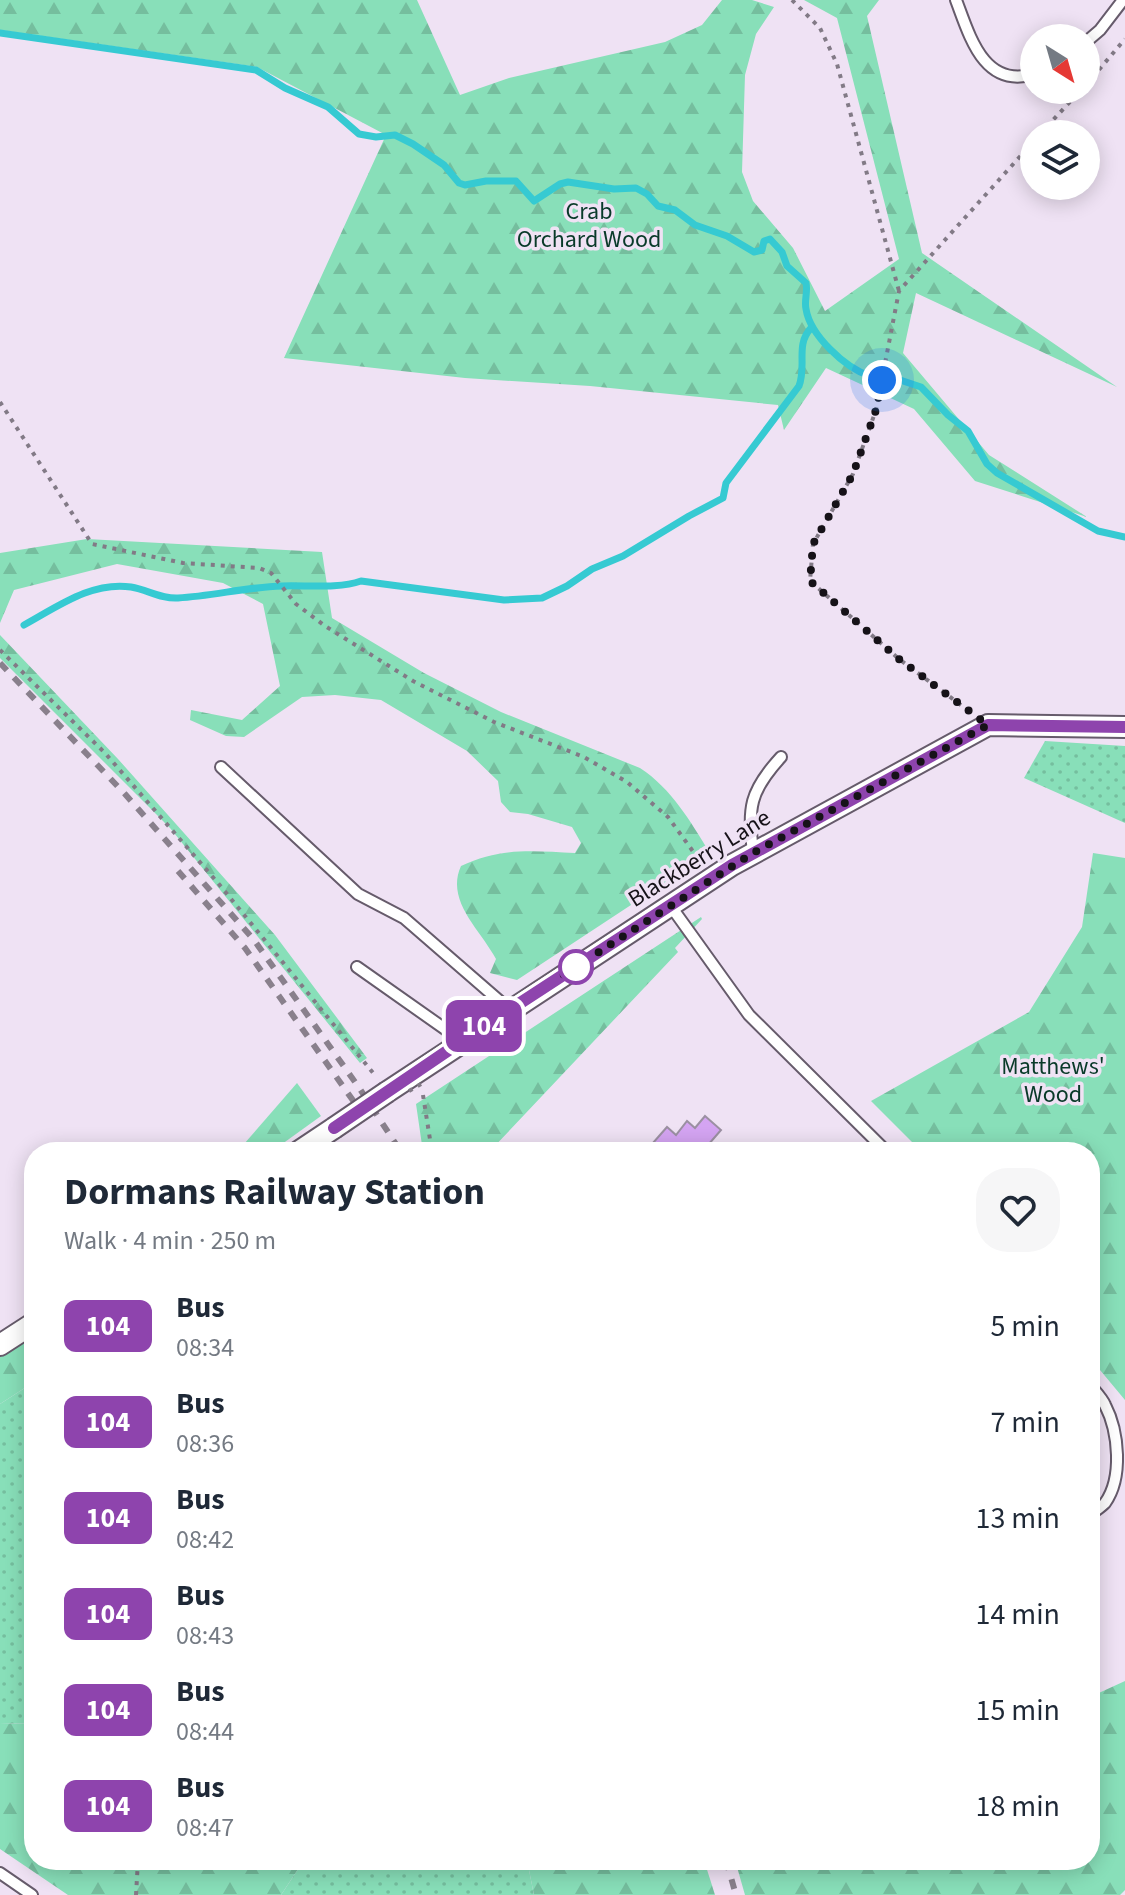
<!DOCTYPE html>
<html lang="en">
<head>
<meta charset="utf-8">
<style>
	:root { --surface:#fff; --page:#f6f6f7; --text:#1f2937; --muted:#747a83 }
	body { margin:0; font-family:"Source Sans 3",sans-serif; background:var(--page); color:var(--text); height:100vh; display:flex; flex-direction:column; font-size:30px; white-space:nowrap }
	* { box-sizing:border-box; margin:0 }
	p { font-size:26px; color:var(--muted) }
	.icon { flex:none; width:44px; height:44px; fill:none; stroke:currentColor; stroke-width:2; stroke-linecap:round; stroke-linejoin:round }
	.map { position:relative; flex:1; overflow:hidden }
	.drawer { position:absolute; left:24px; top:1142px; width:1076px; height:728px; display:flex; flex-direction:column; background:var(--surface); border-radius:32px; box-shadow:0 4px 20px #0003 }
	.drawer>* { flex:none }
	.badge { padding:0 16px; border-radius:12px; font-size:28px; line-height:52px }
	.needle { width:52px; rotate:143deg }
	.buttons { position:absolute; left:1020px; top:24px; display:grid; gap:16px }
	.buttons a { display:grid; place-items:center; width:80px; height:80px; border-radius:50%; background:var(--surface); box-shadow:0 4px 20px #0003; font-size:40px }
	.you { position:absolute; width:40px; height:40px; margin:-20px; border:6px solid #fff; border-radius:50%; background:#1a73e8; box-shadow:0 0 0 12px #1a73e833 }
	.map>.badge { position:absolute; translate:-50% -50%; box-shadow:0 0 0 4px #fff }
	.round { display:grid; place-items:center; flex:none; width:84px; height:84px; border-radius:32px; background:var(--page) }
	.summary { display:flex; align-items:center; justify-content:space-between; height:136px; padding:0 40px }
	h1 { font-size:38px; font-weight:700; line-height:60px }
	ul { padding:0; list-style:none }
	li { display:flex; align-items:center; gap:24px; height:96px; padding:0 40px }
	li div { flex:1 }
	li b { display:block; font-size:30px }
	li em { font-style:normal }
	li .badge { min-width:88px; font-weight:700; text-align:center }
	.map>svg:first-child { display:block }
</style>
</head>
<body>
<div class="map">
<svg width="1125" height="1895" viewBox="0 0 1125 1895">
	<defs>
		<pattern id="grass-dots" width="8" height="8" patternUnits="userSpaceOnUse" patternTransform="scale(2)"><rect width="8" height="8" fill="#88dfb9"/><path d="M2 2h.1M6 6h.1" fill="none" stroke="#75be9e" stroke-width="1.8" stroke-linecap="round"/></pattern>
		<pattern id="forest-firs" width="22" height="20" patternUnits="userSpaceOnUse" patternTransform="scale(2)"><rect width="22" height="20" fill="#88dfb9"/><path d="M5 1l3.5 6h-7zM16 11l3.5 6h-7z" fill="#75be9e"/></pattern>
	</defs>
	<rect width="100%" height="100%" fill="#efe2f4"/>
	<g fill="url(#grass-dots)">
		<path d="M 1045,741 L 1125,746 L 1125,823 L 1024,778 Z"/>
		<path d="M 34,1382 L 34,1723 L 0,1724 L 0,1404 Z"/>
		<path d="M 304,1860 L 527,1860 L 534,1895 L 281,1895 Z"/>
	</g>
	<g fill="url(#forest-firs)">
		<path d="M 0,0 L 417,0 L 460,95 L 509,78 L 665,42 L 702,25 L 722,0 L 752,0 L 774,7 L 756,34 L 745,75 L 742,172 L 753,201 L 793,248 L 825,311 L 899,259 L 837,18 L 804,0 L 879,0 L 867,16 L 922,253 L 1117,387 L 916,293 L 903,353 L 989,455 L 1087,517 L 975,481 L 914,409 L 826,368 L 784,430 L 778,405 L 590,386 L 465,378 L 284,358 L 386,135 L 257,67 L 0,30 Z"/>
		<path d="M 87,539 L 322,552 L 332,618 L 424,673 L 501,712 L 640,768 C 672,789 690,821 710,853 L 517,980 L 490,973 L 496,959 C 481,930 445,901 461,866 C 500,847 533,851 575,853 L 581,843 L 572,827 L 528,814 L 510,812 L 501,802 L 498,781 L 467,751 L 381,700 L 335,695 L 302,697 L 244,737 L 226,736 L 190,720 L 191,710 L 242,720 L 280,686 L 263,604 L 223,583 L 117,564 L 14,590 L 0,623 L 0,553 Z"/>
		<path d="M 0,635 L 118,759 L 275,935 L 367,1058 L 360,1063 L 170,828 L 0,658 Z"/>
		<path d="M 1093,853 L 1125,858 L 1125,1400 L 1090,1358 L 1090,1152 L 922,1152 L 871,1101 L 1029,1012 L 1082,927 Z"/>
		<path d="M 701,917 L 702,919 L 675,948 L 678,952 L 491,1150 L 491,1152 L 423,1152 L 416,1104 Z"/>
		<path d="M 297,1083 L 321,1116 L 271,1152 L 237,1152 Z"/>
		<path d="M 34,1309 L 34,1382 L 0,1404 L 0,1334 Z"/>
		<path d="M 1125,1681 L 1125,1890 L 1120,1895 L 745,1895 L 735,1860 L 1090,1860 L 1090,1697 Z"/>
		<path d="M 34,1723 L 34,1860 L 304,1860 L 281,1895 L 68,1895 L 0,1849 L 0,1724 Z"/>
		<path d="M 527,1860 L 704,1860 L 715,1895 L 534,1895 Z"/>
	</g>
	<g fill="none" stroke-linecap="round" stroke-linejoin="round">
		<g stroke="#36cad2" stroke-width="7">
			<path d="M 0,33 L 256,70 L 285,88 L 328,107 L 359,134 L 376,137 L 395,135 L 413,144 L 444,165 L 459,183 L 465,185 L 486,181 L 516,181 L 534,201 L 560,184 L 568,182 L 614,189 L 636,188 L 647,194 L 658,206 L 675,210 L 695,225 L 727,236 L 754,252 L 762,250 L 764,241 L 770,239 L 782,252 L 787,266 L 806,283 C 808,292 804,301 806,309 C 810,335 845,368 870,376"/>
			<path d="M 897,379 L 921,387 L 948,415 L 968,431 L 987,464 L 997,473 L 1098,531 L 1125,537"/>
			<path d="M 24,625 C 57,607 92,581 131,587 C 148,590 161,599 178,598 C 213,596 247,587 282,586 C 306,585 338,589 361,581 L 504,600 L 542,598 L 567,586 L 592,569 L 623,556 L 689,516 L 723,498 L 726,483 L 799,386 C 807,365 795,345 811,328"/>
		</g>
	</g>
	<path fill="#d4a4f2" stroke="#9b90a2" stroke-width="2" d="M 705,1116 L 721,1130 L 702,1152 L 645,1152 L 667,1127 L 676,1135 L 687,1121 L 695,1128 Z"/>
	<g fill="none" stroke-linecap="round" stroke-linejoin="round">
		<g stroke="#665b6b" stroke-width="14">
			<g id="lane">
				<path d="M 956,0 C 970,37 984,89 1034,74"/>
				<path d="M 1086,42 L 1100,30 L 1123,0"/>
				<path d="M 221,767 L 358,894 L 404,918 L 510,1010"/>
				<path d="M 753,853 C 748,807 749,792 781,757"/>
				<path d="M 670,905 L 749,1015 L 887,1152"/>
				<path d="M 357,967 L 462,1041"/>
				<path d="M 1090,1385 C 1095,1391 1102,1398 1105,1405 C 1119,1432 1123,1478 1105,1503 C 1101,1507 1095,1511 1090,1515"/>
				<path d="M 0,1873 L 32,1895"/>
			</g>
		</g>
		<g stroke="#665b6b" stroke-width="24">
			<g id="street">
				<path d="M 387,1092 L 732,865 L 988,725 L 1125,727"/>
				<path d="M 298,1152 L 334,1128"/>
				<path d="M 0,1345 L 34,1323"/>
			</g>
		</g>
		<g stroke="#827a86" stroke-width="4" stroke-dasharray="4 6" stroke-linecap="butt">
			<path d="M 792,0 L 820,28 L 837,64 L 899,291"/>
			<path d="M 1086,85 L 1125,39"/>
			<path d="M 1040,134 L 1081,90"/>
			<path d="M 0,402 L 92,544 L 183,563 L 259,568 L 271,573 L 296,604 L 325,626 L 413,681 L 494,722 L 584,757 L 627,782 L 668,817 L 700,861"/>
			<path d="M 0,650 L 105,753 L 218,883 L 374,1074"/>
			<path d="M 969,711 L 899,659 L 810,581 L 813,544 L 853,474 L 876,410 L 899,291 L 1034,141"/>
			<path d="M 423,1095 L 432,1152"/>
			<path d="M 136,1895 L 138,1860"/>
		</g>
		<use href="#lane" stroke="#fff" stroke-width="10"/>
		<use href="#street" stroke="#fff" stroke-width="20"/>
		<g stroke="#89808c" stroke-width="6" stroke-dasharray="10 10" stroke-linecap="butt">
			<path d="M 0,663 L 125,794 L 254,940 L 360,1089 L 401,1152"/>
			<path d="M 178,871 L 245,948 L 364,1116"/>
			<path d="M 726,1860 L 736,1895"/>
		</g>
		<g stroke="#665b6b" stroke-width="24" stroke-linecap="butt">
			<path id="street-bridge" d="M 334,1128 L 387,1092"/>
		</g>
		<path stroke="#827a86" stroke-width="4" stroke-dasharray="4 6" stroke-linecap="butt" d="M 409,1091 L 421,1084"/>
		<use href="#street-bridge" stroke="#fff" stroke-width="20"/>
	</g>
	<g fill="none" stroke-linecap="round" stroke-linejoin="round">
		<g stroke="#fff" stroke-width="18">
			<path id="line" d="M 334,1128 L 462,1041 L 732,865 L 988,725 L 1125,727"/>
		</g>
		<use href="#line" stroke="#8e44ad" stroke-width="12"/>
		<path stroke="#161218" stroke-width="8" stroke-dasharray="0 14.4" d="M 576,967 L 563,975 L 753,853 L 988,725 L 899,659 L 810,581 L 813,544 L 853,474 L 876,410 L 882,380"/>
	</g>
	<circle fill="#fff" stroke="#8e44ad" stroke-width="4" cx="576" cy="967" r="16"/>
	<g text-anchor="middle" stroke-width="7" stroke-linejoin="round" paint-order="stroke">
		<g font-size="24" fill="#093a29" stroke="#efe2f4">
			<text x="589" y="219">Crab<tspan x="589" dy="28">Orchard Wood</tspan></text>
			<text x="1053" y="1074">Matthews'<tspan x="1053" dy="28">Wood</tspan></text>
		</g>
		<g font-size="24" fill="#161218" stroke="#efe2f4">
			<text transform="translate(699 858) rotate(-32)" y="8">Blackberry Lane</text>
		</g>
	</g>
</svg>
<div class="buttons">
<a><svg class="needle" viewBox="-14 -14 28 28"><path d="M0-13l5 13h-10z" fill="#e53935"/><path d="M0 13l5-13h-10z" fill="#747a83"/></svg></a>
<a><svg class="icon" aria-label="layers" viewBox="0 0 24 24"><path d="M12 4l9 5-9 5-9-5zM3 14l9 5 9-5"/></svg></a>
</div>
<div class="you" style="left:882px;top:380px"></div>
<b class="badge" style="left:484px;top:1026px;background:#8e44ad;color:#fff">104</b>
<section class="drawer">
<div class="summary"><div><h1>Dormans Railway Station</h1><p>Walk · 4 min · 250 m</p></div><a class="round"><svg class="icon" aria-label="heart" viewBox="0 0 24 24"><path d="M12 20l-8-8c-3-5 5-10 8-4 3-6 11-1 8 4z"/></svg></a></div>
<ul>
<li><span class="badge" style="background:#8e44ad;color:#fff">104</span><div><b>Bus</b><p>08:34</p></div><em>5 min</em></li>
<li><span class="badge" style="background:#8e44ad;color:#fff">104</span><div><b>Bus</b><p>08:36</p></div><em>7 min</em></li>
<li><span class="badge" style="background:#8e44ad;color:#fff">104</span><div><b>Bus</b><p>08:42</p></div><em>13 min</em></li>
<li><span class="badge" style="background:#8e44ad;color:#fff">104</span><div><b>Bus</b><p>08:43</p></div><em>14 min</em></li>
<li><span class="badge" style="background:#8e44ad;color:#fff">104</span><div><b>Bus</b><p>08:44</p></div><em>15 min</em></li>
<li><span class="badge" style="background:#8e44ad;color:#fff">104</span><div><b>Bus</b><p>08:47</p></div><em>18 min</em></li>
</ul>
</section>
</div>
</body>
</html>
